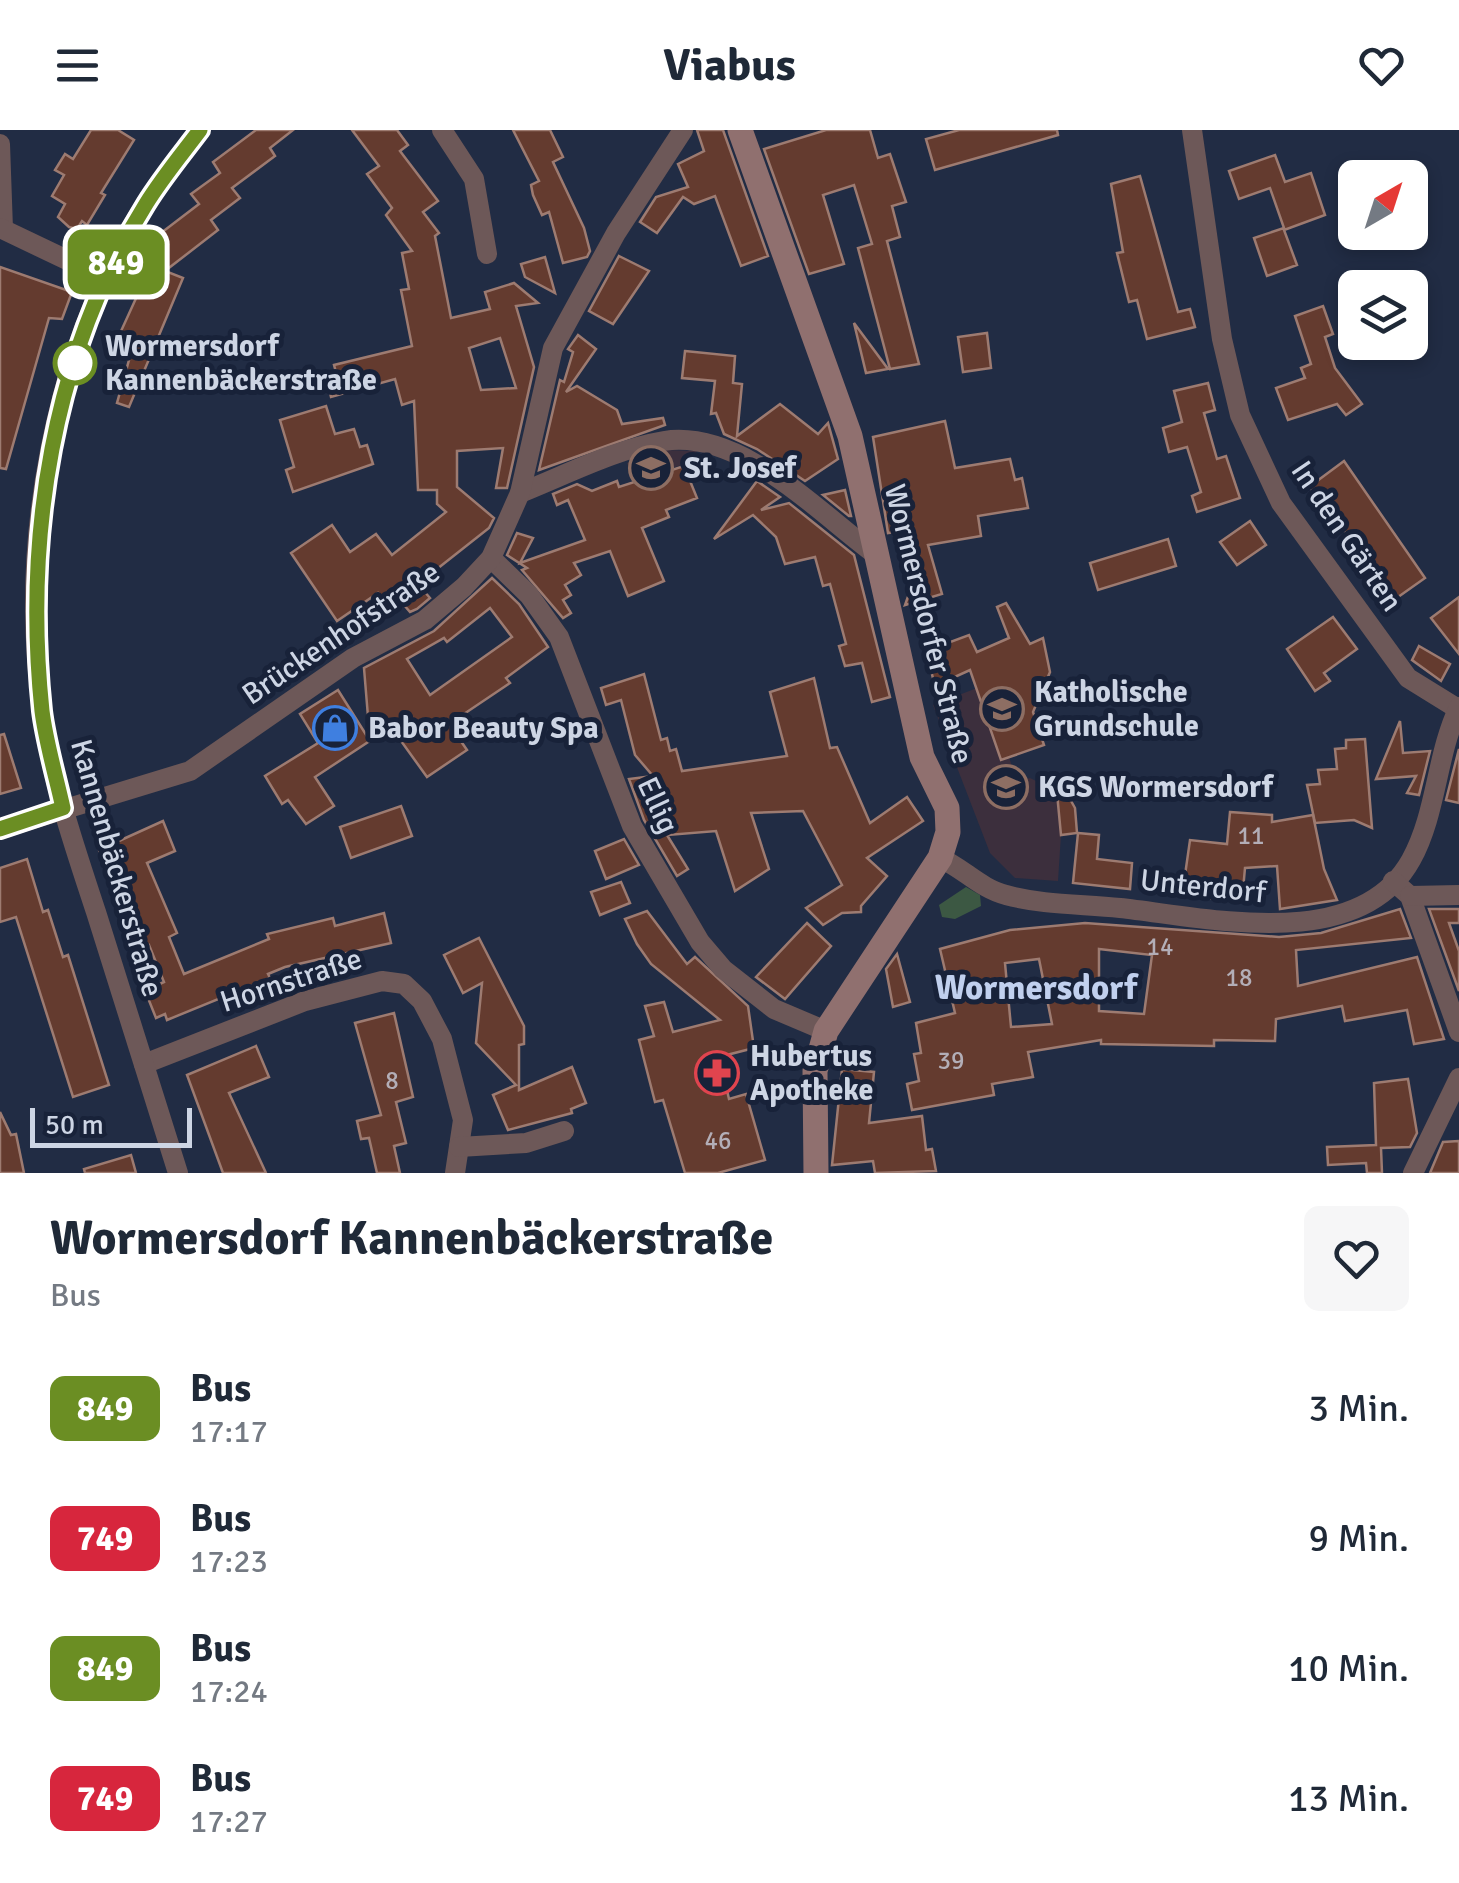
<!DOCTYPE html>
<html lang="de">
<head>
<meta charset="utf-8">
<style>
	:root { --surface:#fff; --page:#f6f6f7; --text:#1f2937; --muted:#747a83 }
	body { margin:0; font-family:Signika,sans-serif; background:var(--page); color:var(--text); height:100vh; display:flex; flex-direction:column; font-size:38px; white-space:nowrap }
	* { box-sizing:border-box; margin:0 }
	p { font-size:32px; color:var(--muted) }
	.icon { flex:none; width:55px; height:55px; fill:none; stroke:currentColor; stroke-width:2; stroke-linecap:round; stroke-linejoin:round }
	.map { position:relative; height:1043px; overflow:hidden }
	.side { display:flex; flex-direction:column; background:var(--surface); flex:1 }
	.side>* { flex:none }
	.badge { padding:0 20px; border-radius:15px; font-size:35px; line-height:65px }
	.needle { width:65px; rotate:39deg }
	.controls { position:absolute; left:1338px; top:30px; display:grid; gap:20px }
	.controls a { display:grid; place-items:center; width:90px; height:90px; border-radius:15px; background:var(--surface); box-shadow:0 5px 15px #0003; font-size:50px }
	.scale { position:absolute; left:30px; bottom:25px; width:162px; box-sizing:border-box; padding-left:10px; border:5px solid #cdd5e4; border-top:0; font-size:28px; line-height:35px; white-space:nowrap; color:#cdd5e4; -webkit-text-stroke:8px #182239; paint-order:stroke }
	.map>.badge { position:absolute; translate:-50% -50%; box-shadow:0 0 0 5px #fff }
	.round { display:grid; place-items:center; flex:none; width:105px; height:105px; border-radius:15px; background:var(--page) }
	.overview { display:flex; align-items:center; justify-content:space-between; height:170px; padding:0 50px }
	h1 { font-size:48px; font-weight:700; line-height:75px }
	ul { padding:0; list-style:none }
	li { display:flex; align-items:center; gap:30px; height:130px; padding:0 50px }
	li div { flex:1 }
	li b { display:block; font-size:38px }
	li em { font-style:normal }
	li .badge { min-width:110px; font-weight:700; text-align:center }
	header { display:flex; justify-content:space-between; align-items:center; height:130px; padding:0 50px; background:var(--surface); font-size:45px; font-weight:700 }
	.map>svg:first-child { display:block }
</style>
</head>
<body>
<header><svg class="icon" aria-label="menu" viewBox="0 0 24 24"><path d="M4 6h16M4 12h16M4 18h16"/></svg>Viabus<svg class="icon" aria-label="heart" viewBox="0 0 24 24"><path d="M12 20l-8-8c-3-5 5-10 8-4 3-6 11-1 8 4z"/></svg></header>
<div class="map">
<svg width="1459" height="1043" viewBox="0 0 1459 1043">
	<rect width="100%" height="100%" fill="#212c44"/>
	<g fill="#3c2f3d">
		<path d="M 666,320 L 697,321 L 688,333 L 634,350 L 627,333 Z"/>
		<path d="M 977,558 L 1000,629 L 1009,627 L 1017,652 L 1030,648 L 1057,661 L 1061,705 L 1058,751 L 1015,748 L 990,723 L 933,575 Z"/>
	</g>
	<path fill="#3c5843" d="M 966,757 L 980,765 L 981,776 L 955,789 L 942,787 L 939,775 Z"/>
	<g fill="#643b2f" stroke="#9d7b71" stroke-width="2.5" fill-rule="evenodd">
		<path d="M 91,0 L 118,0 L 134,10 L 101,63 L 105,65 L 87,95 L 82,91 L 77,99 L 69,97 L 58,87 L 65,74 L 52,66 L 64,45 L 55,40 L 65,24 L 73,29 Z"/>
		<path d="M 256,0 L 293,0 L 270,18 L 275,26 L 232,58 L 240,68 L 211,90 L 218,100 L 165,141 L 183,148 L 129,277 L 117,273 L 129,230 L 111,223 L 164,107 L 161,103 L 199,74 L 191,64 L 220,43 L 213,32 Z"/>
		<path d="M 352,0 L 397,0 L 408,15 L 400,21 L 438,71 L 423,82 L 439,103 L 435,106 L 451,188 L 490,179 L 485,162 L 514,153 L 538,173 L 516,176 L 534,237 L 507,358 L 496,358 L 503,318 L 457,321 L 457,357 L 494,388 L 489,398 L 418,454 L 430,468 L 417,479 L 410,482 L 398,468 L 389,476 L 378,463 L 337,491 L 291,423 L 332,395 L 350,422 L 376,404 L 392,425 L 446,382 L 437,374 L 437,360 L 418,360 L 414,271 L 402,275 L 395,249 L 331,267 L 327,249 L 337,246 L 334,235 L 412,216 L 401,160 L 409,159 L 402,123 L 412,121 L 386,85 L 392,78 L 367,44 L 379,36 ZM 500,208 L 516,258 L 481,260 L 469,218 Z"/>
		<path d="M 513,0 L 550,0 L 563,27 L 553,32 L 584,98 L 590,121 L 587,127 L 563,133 L 549,82 L 542,85 L 533,65 L 531,55 L 539,51 Z"/>
		<path d="M 697,0 L 723,0 L 768,126 L 741,136 L 715,66 L 694,74 L 683,67 L 657,103 L 640,92 L 656,67 L 688,57 L 678,34 L 704,21 Z"/>
		<path d="M 826,0 L 870,0 L 878,28 L 890,24 L 906,72 L 892,76 L 900,107 L 887,111 L 919,234 L 890,239 L 858,118 L 872,114 L 854,55 L 823,65 L 844,134 L 809,144 L 764,19 Z"/>
		<path d="M 959,0 L 1057,0 L 1058,5 L 935,40 L 926,9 Z"/>
		<path d="M 1275,25 L 1285,52 L 1311,43 L 1325,85 L 1284,100 L 1297,135 L 1267,146 L 1254,108 L 1284,98 L 1270,58 L 1239,69 L 1229,41 Z"/>
		<path d="M 1140,46 L 1178,182 L 1190,179 L 1195,197 L 1147,209 L 1137,170 L 1129,172 L 1117,123 L 1123,122 L 1111,54 Z"/>
		<path d="M 619,126 L 649,141 L 613,194 L 589,181 Z"/>
		<path d="M 545,127 L 555,163 L 525,147 L 521,134 Z"/>
		<path d="M 0,137 L 72,162 L 62,189 L 49,188 L 6,339 L 0,338 Z"/>
		<path d="M 1323,176 L 1333,204 L 1325,207 L 1335,238 L 1362,274 L 1346,285 L 1337,274 L 1288,290 L 1276,258 L 1305,248 L 1301,238 L 1311,234 L 1295,186 Z"/>
		<path d="M 854,193 L 888,239 L 866,243 Z"/>
		<path d="M 987,203 L 991,238 L 963,242 L 958,207 Z"/>
		<path d="M 578,205 L 596,219 L 566,262 L 577,256 L 617,280 L 622,294 L 663,288 L 665,295 L 539,340 L 560,250 L 564,252 L 573,222 L 568,219 Z"/>
		<path d="M 685,221 L 735,226 L 733,253 L 742,254 L 737,306 L 780,274 L 818,304 L 828,293 L 838,329 L 805,351 L 757,319 L 724,304 L 716,283 L 711,284 L 715,251 L 682,248 Z"/>
		<path d="M 1208,253 L 1215,280 L 1204,283 L 1217,329 L 1226,326 L 1240,368 L 1197,382 L 1192,366 L 1201,362 L 1187,317 L 1169,322 L 1163,298 L 1182,292 L 1174,261 Z"/>
		<path d="M 326,276 L 335,304 L 354,299 L 360,317 L 367,315 L 373,334 L 293,362 L 286,340 L 294,337 L 280,290 Z"/>
		<path d="M 945,291 L 955,338 L 1010,329 L 1015,350 L 1022,348 L 1028,378 L 978,386 L 981,406 L 928,415 L 942,464 L 905,475 L 910,461 L 895,402 L 888,403 L 873,307 Z"/>
		<path d="M 1344,331 L 1425,448 L 1391,472 L 1373,447 L 1378,443 L 1309,357 Z"/>
		<path d="M 684,336 L 697,368 L 666,380 L 669,387 L 642,398 L 664,451 L 628,466 L 610,421 L 574,433 L 581,445 L 565,455 L 571,465 L 563,470 L 571,483 L 563,488 L 522,440 L 527,438 L 507,425 L 517,403 L 533,408 L 520,433 L 585,410 L 568,370 L 557,375 L 553,364 L 577,354 L 592,361 L 617,351 L 619,357 Z"/>
		<path d="M 757,351 L 780,367 L 761,380 L 789,373 L 854,425 L 890,567 L 872,572 L 862,533 L 845,536 L 839,516 L 846,514 L 830,454 L 823,456 L 815,427 L 785,434 L 776,407 L 753,385 L 714,409 Z"/>
		<path d="M 845,360 L 851,386 L 849,386 L 823,365 Z"/>
		<path d="M 1250,391 L 1266,415 L 1237,435 L 1220,412 Z"/>
		<path d="M 1168,409 L 1176,436 L 1098,460 L 1090,433 Z"/>
		<path d="M 492,448 L 519,474 L 548,517 L 506,548 L 510,553 L 449,594 L 467,620 L 427,647 L 391,597 L 315,647 L 334,676 L 306,694 L 288,670 L 282,674 L 265,646 L 318,613 L 300,584 L 338,560 L 370,611 L 364,538 L 434,501 ZM 490,478 L 512,507 L 430,565 L 407,529 L 444,508 L 447,512 Z"/>
		<path d="M 1459,467 L 1459,524 L 1431,488 Z"/>
		<path d="M 1006,473 L 1030,514 L 1043,508 L 1050,542 L 1033,582 L 1044,615 L 1001,630 L 970,540 L 935,556 L 926,521 L 969,505 L 977,522 L 1009,508 L 997,477 Z"/>
		<path d="M 1333,487 L 1357,519 L 1324,543 L 1330,551 L 1315,561 L 1287,519 Z"/>
		<path d="M 1419,516 L 1450,534 L 1441,551 L 1412,530 Z"/>
		<path d="M 644,544 L 661,610 L 667,608 L 670,621 L 676,619 L 682,641 L 787,626 L 770,562 L 814,548 L 830,618 L 837,617 L 870,693 L 907,667 L 923,691 L 867,728 L 887,746 L 861,776 L 861,782 L 842,783 L 823,795 L 806,778 L 842,755 L 803,681 L 751,683 L 769,739 L 735,761 L 716,701 L 667,705 L 688,739 L 677,746 L 644,690 L 629,649 L 653,646 L 635,625 L 621,570 L 606,575 L 601,558 Z"/>
		<path d="M 1400,591 L 1403,623 L 1430,621 L 1419,665 L 1407,663 L 1416,646 L 1376,649 Z"/>
		<path d="M 4,604 L 21,658 L 0,664 L 0,605 Z"/>
		<path d="M 1365,609 L 1372,698 L 1354,690 L 1315,693 L 1307,655 L 1320,654 L 1318,640 L 1337,639 L 1335,619 L 1346,618 L 1346,610 Z"/>
		<path d="M 1459,619 L 1459,673 L 1446,670 Z"/>
		<path d="M 1055,642 L 1075,678 L 1077,703 L 1061,705 Z"/>
		<path d="M 401,676 L 412,706 L 351,728 L 340,697 Z"/>
		<path d="M 1230,682 L 1272,685 L 1272,692 L 1313,685 L 1324,739 L 1337,770 L 1280,779 L 1277,736 L 1245,738 L 1242,771 L 1182,766 L 1190,710 L 1227,714 Z"/>
		<path d="M 163,691 L 175,721 L 147,733 L 177,803 L 169,807 L 184,844 L 269,809 L 267,804 L 333,788 L 335,796 L 384,783 L 391,813 L 285,837 L 268,844 L 270,848 L 167,890 L 165,884 L 156,888 L 148,868 L 156,865 L 153,857 L 164,852 L 149,815 L 143,818 L 113,739 L 108,741 L 99,720 Z"/>
		<path d="M 1078,703 L 1099,705 L 1097,729 L 1132,733 L 1130,759 L 1073,753 Z"/>
		<path d="M 624,709 L 639,735 L 606,749 L 595,721 Z"/>
		<path d="M 27,729 L 43,782 L 48,780 L 63,827 L 68,825 L 109,955 L 73,967 L 16,787 L 0,792 L 0,738 Z"/>
		<path d="M 621,752 L 630,773 L 600,785 L 591,762 Z"/>
		<path d="M 1400,779 L 1411,808 L 1296,820 L 1298,856 L 1417,827 L 1444,909 L 1414,914 L 1407,880 L 1345,891 L 1342,876 L 1276,889 L 1275,911 L 1214,910 L 1214,916 L 1101,914 L 1101,910 L 1028,922 L 1033,947 L 992,954 L 994,965 L 912,980 L 907,954 L 919,951 L 914,924 L 921,923 L 916,893 L 955,883 L 940,819 L 1010,800 L 1085,793 L 1279,807 L 1321,803 ZM 1099,819 L 1152,825 L 1144,884 L 1099,881 ZM 1039,829 L 1052,894 L 1011,897 L 1005,833 Z"/>
		<path d="M 1429,779 L 1459,779 L 1459,793 L 1449,793 L 1459,821 L 1459,861 Z"/>
		<path d="M 647,781 L 687,834 L 695,827 L 748,876 L 754,918 L 719,927 L 729,969 L 746,964 L 765,1030 L 718,1043 L 685,1043 L 663,970 L 655,972 L 639,910 L 654,906 L 645,876 L 664,872 L 673,902 L 720,890 L 651,834 L 637,814 L 625,789 Z"/>
		<path d="M 807,793 L 831,816 L 785,869 L 756,847 Z"/>
		<path d="M 479,808 L 524,896 L 524,914 L 519,915 L 519,960 L 572,937 L 586,973 L 571,979 L 572,983 L 508,1000 L 493,965 L 516,955 L 476,913 L 482,853 L 463,863 L 444,825 Z"/>
		<path d="M 897,824 L 910,872 L 893,877 L 886,839 Z"/>
		<path d="M 394,883 L 413,967 L 396,972 L 406,1013 L 394,1016 L 400,1043 L 377,1043 L 369,1008 L 361,1009 L 357,991 L 381,985 L 355,893 Z"/>
		<path d="M 256,916 L 269,947 L 229,963 L 266,1043 L 223,1043 L 187,945 Z"/>
		<path d="M 842,939 L 874,942 L 869,993 L 922,986 L 926,1020 L 932,1019 L 936,1041 L 875,1043 L 873,1031 L 832,1035 Z"/>
		<path d="M 1408,949 L 1417,1003 L 1410,1017 L 1381,1018 L 1382,1043 L 1367,1043 L 1366,1033 L 1328,1035 L 1327,1017 L 1376,1015 L 1374,953 Z"/>
		<path d="M 0,982 L 11,1005 L 16,1004 L 24,1043 L 0,1043 Z"/>
		<path d="M 1459,1011 L 1459,1043 L 1430,1043 L 1443,1012 Z"/>
		<path d="M 131,1025 L 136,1043 L 85,1043 L 84,1039 Z"/>
	</g>
	<g fill="none" stroke-linecap="round" stroke-linejoin="round">
		<g stroke="#6d5858" stroke-width="20">
			<path d="M 442,0 L 474,49 L 487,124"/>
			<path d="M 1192,0 L 1222,209 L 1240,285 L 1281,373 L 1408,548 L 1458,579"/>
			<path d="M 0,14 L 3,99"/>
			<path d="M 0,98 L 107,149"/>
			<path d="M 520,363 C 566,345 615,319 664,311 C 741,299 819,383 875,424"/>
			<path d="M 491,428 L 529,465 L 559,507 L 632,696 L 700,812 L 723,839 L 774,879 L 826,901"/>
			<path d="M 0,699 L 190,641 L 353,528 L 425,490 L 464,457 L 491,428 L 520,363 L 553,218 L 616,103 L 683,0"/>
			<path d="M 940,728 C 963,738 981,759 1006,765 C 1043,775 1082,774 1120,778 C 1205,787 1358,825 1411,730 C 1437,683 1436,625 1459,577"/>
			<path d="M 1393,751 L 1410,766 L 1459,902"/>
			<path d="M 1410,766 L 1459,765"/>
			<path d="M 144,934 L 305,871 L 382,851 L 404,854 L 422,871 L 442,909 L 463,990 L 455,1043"/>
			<path d="M 459,1017 L 526,1013 L 564,1001"/>
			<path d="M 178,1043 C 151,956 124,869 96,782 C 75,718 52,652 43,585 C 18,414 53,220 146,73 C 162,48 182,24 200,0"/>
			<path d="M 1413,1043 L 1459,948"/>
		</g>
		<path stroke="#90706f" stroke-width="25" d="M 740,0 L 850,306 L 922,627 L 947,678 L 948,702 L 940,728 L 826,901 L 815,941 L 816,1043"/>
	</g>
	<g fill="none" stroke-linecap="round" stroke-linejoin="round">
		<g stroke="#fff" stroke-width="22">
			<path id="line" d="M 0,699 L 63,678 C 56,646 46,613 42,581 C 24,408 52,224 146,74 C 162,48 182,24 200,0"/>
		</g>
		<use href="#line" stroke="#6b8e23" stroke-width="15"/>
	</g>
	<defs>
		<g id="school-ring" transform="scale(2.25)"><circle r="9.5" fill="#182239" stroke="#8d6e63" stroke-width="1.5"/><path d="M0-5L7-2L0 1L-7-2ZM-4 1L0 2.5L4 1V4Q0 6-4 4Z" fill="#8d6e63"/></g>
		<g id="shop-ring" transform="scale(2.25)"><circle r="9.5" fill="#182239" stroke="#3f7fe0" stroke-width="1.5"/><path d="M-5-2.5h2.3a2.7 3.5 0 0 1 5.4 0H5L5.5 6h-11ZM-1.5-2.5h3a1.5 2.3 0 0 0-3 0Z" fill="#3f7fe0"/></g>
		<g id="pharmacy-ring" transform="scale(2.25)"><circle r="9.5" fill="#182239" stroke="#e0444e" stroke-width="1.5"/><path d="M-2-6h4v4h4v4h-4v4h-4v-4h-4v-4h4Z" fill="#e0444e"/></g>
	</defs>
	<g fill-rule="evenodd">
		<use href="#school-ring" x="651" y="338"/>
		<use href="#school-ring" x="1002" y="579"/>
		<use href="#shop-ring" x="335" y="598"/>
		<use href="#school-ring" x="1006" y="657"/>
		<use href="#pharmacy-ring" x="717" y="943"/>
	</g>
	<circle fill="#fff" stroke="#6b8e23" stroke-width="5" cx="75" cy="233" r="20"/>
	<g text-anchor="middle" stroke-width="10" stroke-linejoin="round" paint-order="stroke">
		<g font-size="25" fill="#b3aeb7">
			<text x="1251" y="714">11</text>
			<text x="1160" y="825">14</text>
			<text x="1239" y="856">18</text>
			<text x="951" y="939">39</text>
			<text x="392" y="959">8</text>
			<text x="718" y="1019">46</text>
		</g>
		<g font-size="30" font-weight="bold" fill="#cdd5e4" stroke="#182239" text-anchor="start">
			<text x="105" y="226">Wormersdorf<tspan x="105" dy="34">Kannenbäckerstraße</tspan></text>
		</g>
		<g font-size="30" font-weight="bold" fill="#cdd5e4" stroke="#182239" text-anchor="start">
			<text x="684" y="348">St. Josef</text>
			<text x="1034" y="572">Katholische<tspan x="1034" dy="34">Grundschule</tspan></text>
			<text x="368" y="608">Babor Beauty Spa</text>
			<text x="1038" y="667">KGS Wormersdorf</text>
			<text x="750" y="936">Hubertus<tspan x="750" dy="34">Apotheke</tspan></text>
		</g>
		<g font-size="30" fill="#cdd5e4" stroke="#182239">
			<text transform="translate(1347 406) rotate(56)" y="10">In den Gärten</text>
			<text transform="translate(929 494) rotate(76)" y="10">Wormersdorfer Straße</text>
			<text transform="translate(341 503) rotate(-34)" y="10">Brückenhofstraße</text>
			<text transform="translate(658 675) rotate(65)" y="10">Ellig</text>
			<text transform="translate(117 738) rotate(74)" y="10">Kannenbäckerstraße</text>
			<text transform="translate(1203 756) rotate(6)" y="10">Unterdorf</text>
			<text transform="translate(291 850) rotate(-18)" y="10">Hornstraße</text>
		</g>
		<g font-size="35" font-weight="bold" fill="#c1d0ee" stroke="#182239">
			<text x="1036" y="869">Wormersdorf</text>
		</g>
	</g>
</svg>
<div class="controls">
<a><svg class="needle" viewBox="-14 -14 28 28"><path d="M0-13l5 13h-10z" fill="#e53935"/><path d="M0 13l5-13h-10z" fill="#747a83"/></svg></a>
<a><svg class="icon" aria-label="layers" viewBox="0 0 24 24"><path d="M12 4l9 5-9 5-9-5zM3 14l9 5 9-5"/></svg></a>
</div>
<div class="scale">50 m</div>
<b class="badge" style="left:116px;top:132px;background:#6b8e23;color:#fff">849</b>
</div>
<section class="side">
<div class="overview"><div><h1>Wormersdorf Kannenbäckerstraße</h1><p>Bus</p></div><a class="round"><svg class="icon" aria-label="heart" viewBox="0 0 24 24"><path d="M12 20l-8-8c-3-5 5-10 8-4 3-6 11-1 8 4z"/></svg></a></div>
<ul>
<li><span class="badge" style="background:#6b8e23;color:#fff">849</span><div><b>Bus</b><p>17:17</p></div><em>3 Min.</em></li>
<li><span class="badge" style="background:#d7263d;color:#fff">749</span><div><b>Bus</b><p>17:23</p></div><em>9 Min.</em></li>
<li><span class="badge" style="background:#6b8e23;color:#fff">849</span><div><b>Bus</b><p>17:24</p></div><em>10 Min.</em></li>
<li><span class="badge" style="background:#d7263d;color:#fff">749</span><div><b>Bus</b><p>17:27</p></div><em>13 Min.</em></li>
</ul>
</section>
</body>
</html>
